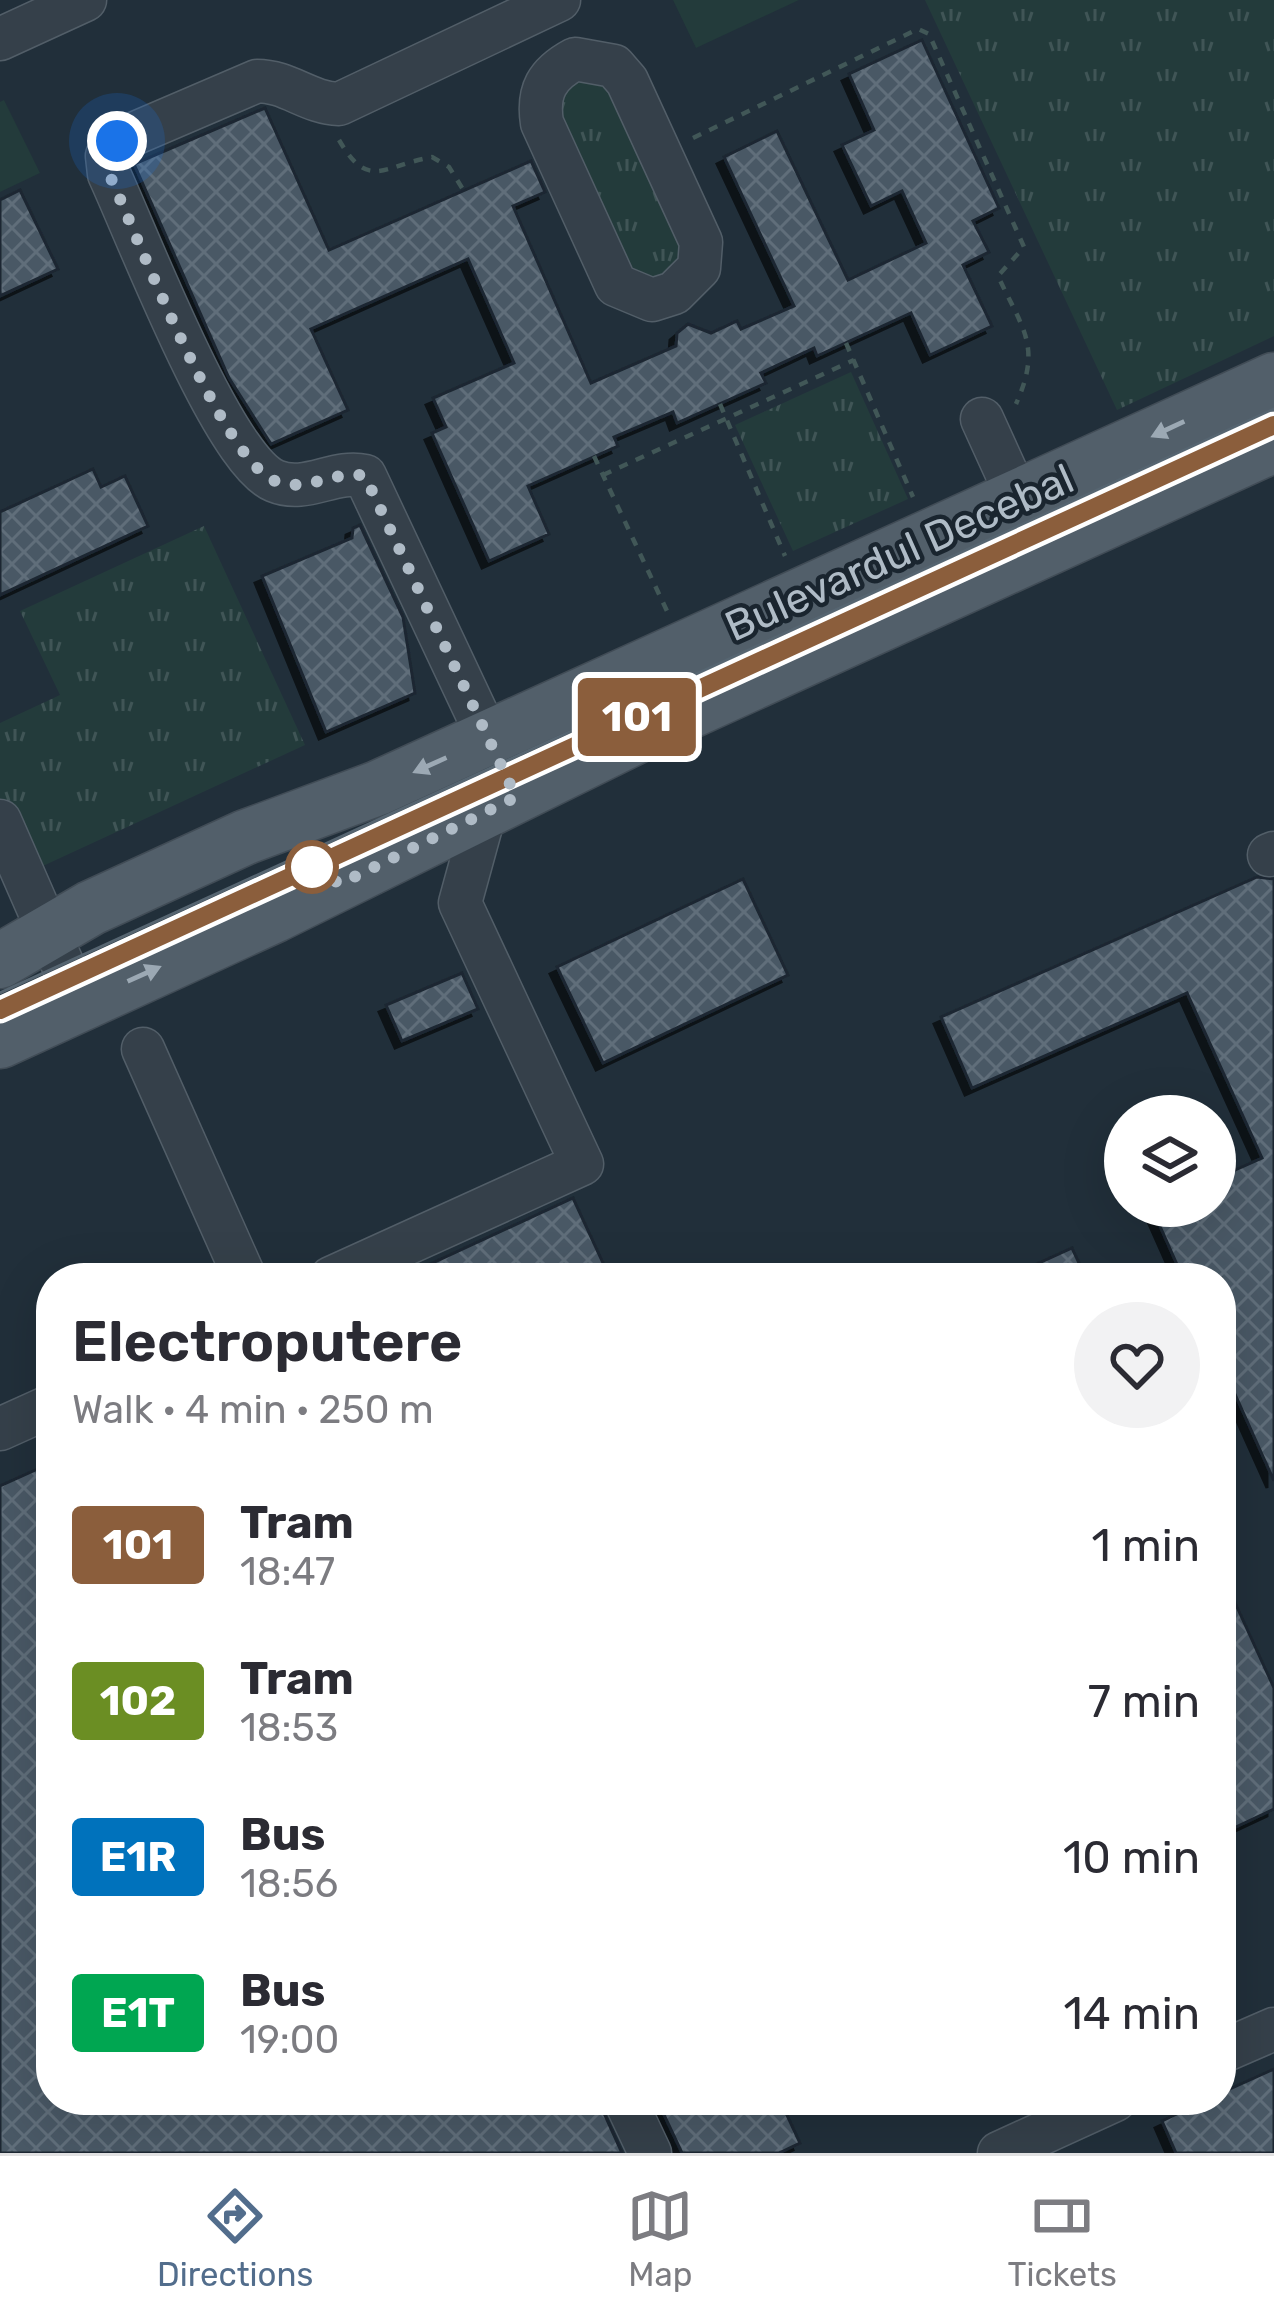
<!DOCTYPE html>
<html lang="en">
<head>
<meta charset="utf-8">
<style>
	:root { --surface:#fff; --page:#f2f2f3; --text:#2b2b33; --muted:#7c7c81; --line:#e1e1e2; --accent:#526d8c }
	body { margin:0; font-family:Rubik,sans-serif; background:var(--page); color:var(--text); height:100vh; display:flex; flex-direction:column; font-size:45px; white-space:nowrap }
	* { box-sizing:border-box; margin:0 }
	p { font-size:39px; color:var(--muted) }
	.icon { flex:none; width:66px; height:66px; fill:none; stroke:currentColor; stroke-width:2; stroke-linecap:round; stroke-linejoin:round }
	.map { position:relative; flex:1; overflow:hidden }
	.panel { position:absolute; left:36px; top:1263px; width:1200px; height:852px; display:flex; flex-direction:column; background:var(--surface); border-radius:48px; box-shadow:0 12px 48px #0002 }
	.panel>* { flex:none }
	.badge { padding:0 24px; border-radius:9px; font-size:42px; line-height:78px }
	.fabs { position:absolute; left:1104px; top:1095px; display:grid; gap:24px }
	.fabs a { display:grid; place-items:center; width:132px; height:132px; border-radius:50%; background:var(--surface); box-shadow:0 12px 48px #0002; font-size:60px }
	.you { position:absolute; width:60px; height:60px; margin:-30px; border:9px solid #fff; border-radius:50%; background:#1a73e8; box-shadow:0 0 0 18px #1a73e833 }
	.map>.badge { position:absolute; translate:-50% -50%; box-shadow:0 0 0 6px #fff }
	.round { display:grid; place-items:center; flex:none; width:126px; height:126px; border-radius:63px; background:var(--page) }
	.summary { display:flex; align-items:center; justify-content:space-between; height:204px; padding:0 36px }
	h1 { font-size:57px; font-weight:600; line-height:90px }
	ul { padding:0; list-style:none }
	li { display:flex; align-items:center; gap:36px; height:156px; padding:0 36px }
	li div { flex:1 }
	li b { display:block; font-size:45px }
	li em { font-style:normal }
	li .badge { min-width:132px; font-weight:700; text-align:center }
	.tab-bar { display:flex; justify-content:space-around; align-items:center; height:168px; border-top:3px solid var(--line); background:var(--surface); font-size:33px; color:var(--muted) }
	.tab-bar a { display:grid; justify-items:center; gap:6px }
	.tab-bar .current { color:var(--accent) }
	.map>svg:first-child { display:block }
</style>
</head>
<body>
<div class="map">
<svg width="1274" height="2153" viewBox="0 0 1274 2153">
	<defs>
		<pattern id="grass-tufts" width="24" height="20" patternUnits="userSpaceOnUse" patternTransform="scale(3)"><rect width="24" height="20" fill="#233b3b"/><path d="M3 7l-1-3M5 7V3M7 7l1-3M15 17l-1-3M17 17v-4M19 17l1-3" fill="none" stroke="#405556"/></pattern>
		<pattern id="building-cross-hatch" width="8" height="8" patternUnits="userSpaceOnUse" patternTransform="scale(3)"><rect width="8" height="8" fill="#495865"/><path d="M0 0l8 8M0 8l8-8" fill="none" stroke="#616e7a"/></pattern>
		<filter id="shadow"><feDropShadow dx="-7" dy="7" stdDeviation="0" flood-color="#0009"/></filter>
	</defs>
	<rect width="100%" height="100%" fill="#212f3a"/>
	<g fill="url(#grass-tufts)">
		<path d="M 925,0 L 1274,0 L 1274,336 L 1117,410 Z"/>
		<path d="M 595,59 L 699,268 L 632,296 L 544,83 Z"/>
		<path d="M 851,372 L 908,499 L 793,551 L 735,425 Z"/>
		<path d="M 204,526 L 305,745 L 32,871 L 0,804 L 0,723 L 60,695 L 20,611 Z"/>
	</g>
	<g fill="#233b3b">
		<path d="M 673,0 L 799,0 L 696,48 Z"/>
		<path d="M 4,100 L 40,173 L 0,192 L 0,102 Z"/>
	</g>
	<g fill="url(#building-cross-hatch)" stroke="#1c2731" stroke-width="3" filter="url(#shadow)">
		<path d="M 922,40 L 999,208 L 973,221 L 989,252 L 963,265 L 992,326 L 930,355 L 911,313 L 817,356 L 814,348 L 761,373 L 766,383 L 677,423 L 673,412 L 614,437 L 618,446 L 528,486 L 549,534 L 489,561 L 432,433 L 446,427 L 433,398 L 514,363 L 468,259 L 311,329 L 348,410 L 271,444 L 229,378 L 134,164 L 265,108 L 329,250 L 531,161 L 545,192 L 513,206 L 591,383 L 676,346 L 677,333 L 688,324 L 711,333 L 737,321 L 741,329 L 794,306 L 724,157 L 777,131 L 848,280 L 926,243 L 902,191 L 871,206 L 842,145 L 874,130 L 849,74 Z"/>
		<path d="M 20,190 L 58,269 L 0,296 L 0,200 Z"/>
		<path d="M 93,469 L 101,487 L 125,476 L 148,526 L 0,595 L 0,512 Z"/>
		<path d="M 360,525 L 403,617 L 415,693 L 326,732 L 262,576 L 352,538 L 353,528 Z"/>
		<path d="M 1257,877 L 1274,879 L 1274,1481 L 1221,1363 L 1221,1278 L 1183,1278 L 1151,1206 L 1215,1206 L 1215,1179 L 1262,1158 L 1187,993 L 972,1088 L 941,1017 Z"/>
		<path d="M 743,879 L 788,975 L 603,1063 L 557,967 Z"/>
		<path d="M 462,973 L 478,1009 L 402,1041 L 386,1005 Z"/>
		<path d="M 573,1198 L 610,1278 L 400,1278 Z"/>
		<path d="M 1072,1248 L 1086,1278 L 1006,1278 Z"/>
		<path d="M 51,1463 L 51,2100 L 598,2100 L 622,2153 L 0,2153 L 0,1486 Z"/>
		<path d="M 1221,1572 L 1274,1688 L 1274,1809 L 1221,1834 Z"/>
		<path d="M 1274,2069 L 1274,2153 L 1176,2153 L 1162,2121 L 1206,2100 L 1221,2100 L 1221,2093 Z"/>
		<path d="M 657,2100 L 780,2100 L 800,2143 L 779,2153 L 682,2153 Z"/>
	</g>
	<g fill="none" stroke-linecap="round" stroke-linejoin="round">
		<g stroke="#525e68" stroke-width="45">
			<g id="minor">
				<path d="M 0,39 L 85,0"/>
				<path d="M 575,59 L 614,66 L 627,81 L 701,242 L 699,268 L 674,293 L 652,300 L 616,285 L 542,123 C 537,91 547,74 575,59 Z"/>
				<path d="M 982,419 L 1042,551"/>
				<path d="M 516,797 L 365,476 C 334,469 306,494 275,481 C 223,460 137,234 109,174 L 107,156 L 117,141 L 257,81 C 288,81 308,103 339,104 L 559,0"/>
				<path d="M 0,821 L 80,1004"/>
				<path d="M 1269,855 L 1274,853"/>
				<path d="M 143,1049 L 245,1278"/>
				<path d="M 331,1278 L 582,1164 L 460,903 L 485,812"/>
				<path d="M 0,1429 L 51,1406"/>
				<path d="M 1221,2052 L 1274,2029"/>
				<path d="M 625,2100 L 650,2153"/>
				<path d="M 999,2153 L 1115,2100"/>
			</g>
		</g>
		<g stroke="#414c56" stroke-width="57">
			<g id="major">
				<path d="M 0,961 L 91,908 L 246,837 L 378,788 L 1274,380"/>
				<path d="M 0,1041 L 275,915 L 651,729 L 1274,445"/>
			</g>
		</g>
		<g stroke="#415757" stroke-width="4.5" stroke-dasharray="9 9" stroke-linecap="butt">
			<path d="M 693,138 L 918,29 L 929,34 L 1024,247 L 998,276 C 1023,330 1042,346 1016,404"/>
			<path d="M 339,140 C 369,191 382,166 432,157 L 449,167 L 464,191"/>
			<path d="M 846,343 L 913,497"/>
			<path d="M 720,404 L 785,556"/>
			<path d="M 594,456 L 667,611"/>
			<path d="M 603,475 L 854,360"/>
		</g>
		<use href="#minor" stroke="#35404a" stroke-width="42"/>
		<use href="#major" stroke="#525f6a" stroke-width="54"/>
		<path stroke="#566571" stroke-width="3" d="M 0,993 L 1274,409"/>
	</g>
	<defs><path id="oneway-solid" d="M-6-.8H1V-3.2L6.5 0L1 3.2V.8H-6Z" transform="scale(3)"/></defs>
	<g fill="#9ca9b4">
		<use href="#oneway-solid" transform="translate(1168 429) rotate(155)"/>
		<use href="#oneway-solid" transform="translate(430 765) rotate(156)"/>
		<use href="#oneway-solid" transform="translate(144 974) rotate(-24)"/>
	</g>
	<g fill="none" stroke-linecap="round" stroke-linejoin="round">
		<g stroke="#fff" stroke-width="27">
			<path id="line" d="M 0,1010 L 1274,425"/>
		</g>
		<use href="#line" stroke="#8b5e3c" stroke-width="18"/>
		<path stroke="#afbbc6" stroke-width="12" stroke-dasharray="0 21.6" d="M 117,141 L 106,156 L 109,174 C 137,234 222,460 275,481 C 306,494 334,469 365,476 L 516,797 L 340,884 L 312,867"/>
	</g>
	<circle fill="#fff" stroke="#8b5e3c" stroke-width="6" cx="312" cy="867" r="24"/>
	<g text-anchor="middle" stroke-width="9" stroke-linejoin="round" paint-order="stroke">
		<g font-size="42" fill="#afbbc6" stroke="#1a252f">
			<text transform="translate(899 552) rotate(-24)" y="15">Bulevardul Decebal</text>
		</g>
	</g>
</svg>
<div class="fabs">
<a><svg class="icon" aria-label="layers" viewBox="0 0 24 24"><path d="M12 4l9 5-9 5-9-5zM3 14l9 5 9-5"/></svg></a>
</div>
<div class="you" style="left:117px;top:141px"></div>
<b class="badge" style="left:637px;top:717px;background:#8b5e3c;color:#fff">101</b>
<section class="panel">
<div class="summary"><div><h1>Electroputere</h1><p>Walk · 4 min · 250 m</p></div><a class="round"><svg class="icon" aria-label="heart" viewBox="0 0 24 24"><path d="M12 20l-8-8c-3-5 5-10 8-4 3-6 11-1 8 4z"/></svg></a></div>
<ul>
<li><span class="badge" style="background:#8b5e3c;color:#fff">101</span><div><b>Tram</b><p>18:47</p></div><em>1 min</em></li>
<li><span class="badge" style="background:#6b8e23;color:#fff">102</span><div><b>Tram</b><p>18:53</p></div><em>7 min</em></li>
<li><span class="badge" style="background:#0072bc;color:#fff">E1R</span><div><b>Bus</b><p>18:56</p></div><em>10 min</em></li>
<li><span class="badge" style="background:#00a651;color:#fff">E1T</span><div><b>Bus</b><p>19:00</p></div><em>14 min</em></li>
</ul>
</section>
</div>
<nav class="tab-bar">
<a class="current"><svg class="icon" aria-label="directions" viewBox="0 0 24 24"><path d="M12 3l9 9-9 9-9-9zM9 14v-3h6M13 9l2 2-2 2"/></svg>Directions</a>
<a><svg class="icon" aria-label="map" viewBox="0 0 24 24"><path d="M3 6l6-2 6 2 6-2v14l-6 2-6-2-6 2zM9 4v14M15 6v14"/></svg>Map</a>
<a><svg class="icon" aria-label="tickets" viewBox="0 0 24 24"><path d="M3 7h18v10H3zM15 7v10"/></svg>Tickets</a>
</nav>
</body>
</html>
